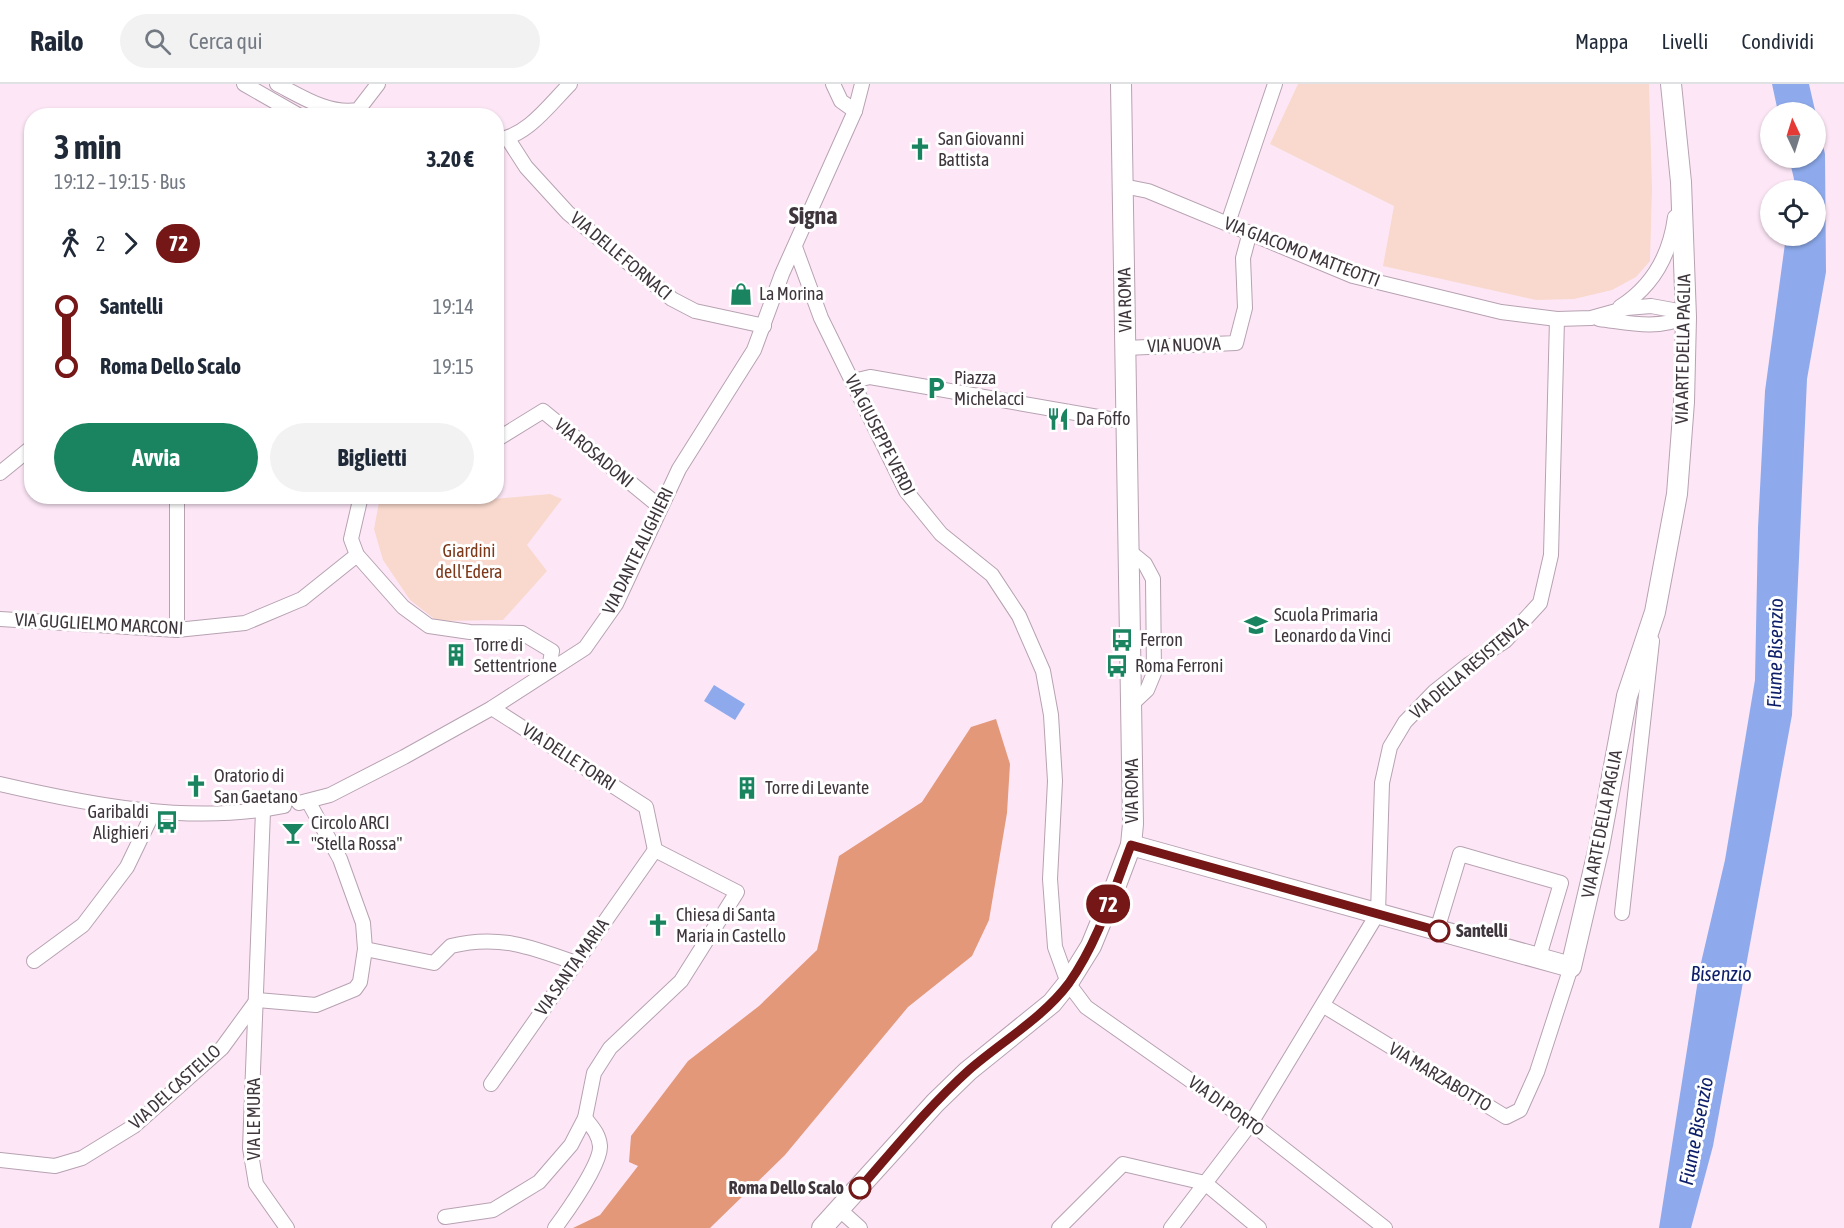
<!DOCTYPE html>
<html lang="it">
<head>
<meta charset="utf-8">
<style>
	:root { --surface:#fff; --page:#f2f2f3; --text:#1f2937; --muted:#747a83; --line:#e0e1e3; --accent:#1a835f }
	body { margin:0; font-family:"Asap Condensed",sans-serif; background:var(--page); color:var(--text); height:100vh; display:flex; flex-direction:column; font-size:22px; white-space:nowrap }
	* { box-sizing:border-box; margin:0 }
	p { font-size:20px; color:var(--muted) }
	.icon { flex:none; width:33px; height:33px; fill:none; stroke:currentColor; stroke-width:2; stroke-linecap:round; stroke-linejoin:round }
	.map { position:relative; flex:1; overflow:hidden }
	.drawer { position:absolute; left:24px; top:24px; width:480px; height:396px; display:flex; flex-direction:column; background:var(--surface); border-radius:24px; box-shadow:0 2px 4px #0004 }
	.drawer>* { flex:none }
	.badge { padding:0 12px; border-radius:20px; font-size:21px; line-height:39px }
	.needle { width:39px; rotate:356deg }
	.fabs { position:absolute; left:1760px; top:18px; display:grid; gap:12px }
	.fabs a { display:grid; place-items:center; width:66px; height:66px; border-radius:50%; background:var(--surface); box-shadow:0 2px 4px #0004; font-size:30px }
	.map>.badge { position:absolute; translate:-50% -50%; box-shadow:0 0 0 3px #fff }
	.legs { display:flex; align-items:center; gap:9px; height:66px; padding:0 30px; font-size:20px }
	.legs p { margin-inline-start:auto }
	.head { display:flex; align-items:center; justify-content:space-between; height:102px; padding:0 30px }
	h1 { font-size:33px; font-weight:700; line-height:45px }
	.button { display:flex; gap:12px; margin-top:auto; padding:12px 30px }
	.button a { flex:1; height:69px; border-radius:36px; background:var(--accent); color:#fff; font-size:24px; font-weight:700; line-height:69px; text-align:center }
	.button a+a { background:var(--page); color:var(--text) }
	ul { padding:0 30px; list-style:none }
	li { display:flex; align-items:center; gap:21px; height:60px; font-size:22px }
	li i { display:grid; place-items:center; width:9px; height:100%; margin:0 8px; background:currentColor }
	li i::after { content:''; width:15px; height:15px; margin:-8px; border:4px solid; border-radius:50%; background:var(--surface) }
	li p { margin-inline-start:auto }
	li:first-child i { background:linear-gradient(#0000 50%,currentColor 0) }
	li:last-child i { background:linear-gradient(currentColor 50%,#0000 0) }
	header { display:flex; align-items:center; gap:36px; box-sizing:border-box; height:84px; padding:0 30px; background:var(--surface); border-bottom:2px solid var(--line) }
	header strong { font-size:28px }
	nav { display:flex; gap:33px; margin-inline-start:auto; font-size:21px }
	.search { width:420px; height:54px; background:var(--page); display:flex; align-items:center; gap:15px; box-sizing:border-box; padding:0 21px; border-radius:33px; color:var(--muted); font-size:22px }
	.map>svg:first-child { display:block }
</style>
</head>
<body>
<header>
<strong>Railo</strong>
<div class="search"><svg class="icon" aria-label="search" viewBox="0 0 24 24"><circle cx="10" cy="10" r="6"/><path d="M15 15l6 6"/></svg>Cerca qui</div>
<nav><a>Mappa</a><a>Livelli</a><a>Condividi</a></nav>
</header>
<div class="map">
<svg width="1844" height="1144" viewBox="0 0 1844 1144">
	<rect width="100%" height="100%" fill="#fde7f7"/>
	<g fill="#f9d9cd">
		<path d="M 1298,0 L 1649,0 L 1652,105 L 1650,177 L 1636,193 L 1612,206 L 1574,215 L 1536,216 L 1383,182 L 1394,122 L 1270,60 Z"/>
		<path d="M 550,410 L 562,415 L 527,461 L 547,487 L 503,536 L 437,537 L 410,516 L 383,476 L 374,445 L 380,413 L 445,413 L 448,419 Z"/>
	</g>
	<path fill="#e3987a" d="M 996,635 L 1010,680 L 1007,729 L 989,836 L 972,872 L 908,923 L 785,1071 L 710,1144 L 573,1144 L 600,1131 L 638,1082 L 629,1078 L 631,1052 L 688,977 L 759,922 L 817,866 L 839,772 L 922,718 L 971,643 Z"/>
	<g fill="#8eaaec">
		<path d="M 1772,0 L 1809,0 L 1825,70 L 1826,188 L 1807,295 L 1792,631 L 1713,1062 L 1691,1144 L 1659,1144 L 1700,883 L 1725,776 L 1755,596 L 1758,444 L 1765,307 L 1786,152 L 1815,152 L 1815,106 L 1792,106 L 1794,95 L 1789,74 L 1815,74 L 1815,28 L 1778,28 Z"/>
		<path d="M 714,601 L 745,620 L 735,636 L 704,617 Z"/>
	</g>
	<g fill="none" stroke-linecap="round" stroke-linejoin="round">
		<g stroke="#b7a2b2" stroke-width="16">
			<g id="minor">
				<path d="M 244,0 L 300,32"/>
				<path d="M 277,0 C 302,13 329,31 358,26 L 378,0"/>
				<path d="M 833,0 L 841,17 L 855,27"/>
				<path d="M 508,55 L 526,83 L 568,129 L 672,215 L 695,227 L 764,242"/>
				<path d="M 496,56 C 527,53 550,20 570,0"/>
				<path d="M 1123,102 L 1148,107 L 1353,192 L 1501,228 L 1557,235 L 1591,234 L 1627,224 L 1651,222 L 1673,226 L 1686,233"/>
				<path d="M 1228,139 L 1275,0"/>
				<path d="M 795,163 L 821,234 L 906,407 L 941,450 L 992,491 L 1019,532 L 1043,587 L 1051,631 L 1055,697 L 1050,795 L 1055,863 L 1068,899 L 1086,923 L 1251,1039 L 1385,1144"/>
				<path d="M 1620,223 C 1653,202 1670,171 1675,133"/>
				<path d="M 1599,235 C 1631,239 1655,246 1686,233"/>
				<path d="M 1126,264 L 1236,259 L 1245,224 L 1243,174 L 1250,148"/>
				<path d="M 853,297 L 870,293 L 1127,338"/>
				<path d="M 496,356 L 543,327 L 660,423"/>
				<path d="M 0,389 L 32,363"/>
				<path d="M 177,412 L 177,546"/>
				<path d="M 361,412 L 351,455 L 357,471 L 403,523 L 429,542 L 470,548 L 522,549 L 552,567 L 549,585"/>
				<path d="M 1129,467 L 1145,480 L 1153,495 L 1154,589 L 1147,606 L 1131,621"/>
				<path d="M 0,535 L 177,546 L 245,539 L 302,515 L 357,471"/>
				<path d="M 492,624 L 646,723 L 655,766"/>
				<path d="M 0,700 C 91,721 191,741 284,722"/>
				<path d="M 299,719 L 330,711 L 404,673 L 492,624 L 585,564 L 616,520 L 679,385 L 754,266 L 782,190 L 855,27 L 862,0"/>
				<path d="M 263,727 L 250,1064 L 256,1100 L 287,1144"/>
				<path d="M 1622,829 L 1652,557"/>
				<path d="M 1437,846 L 1460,770 L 1561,799 L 1538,876"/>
				<path d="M 365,865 L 434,879 L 451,862 C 498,850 532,863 576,879"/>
				<path d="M 34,877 L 83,841 L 127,783 L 153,729"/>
				<path d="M 257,916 L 316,921 L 355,905 L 360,898 L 365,865 L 363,839 L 340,775 L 308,717"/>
				<path d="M 1324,922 L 1506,1033 L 1520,1026 L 1537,988 L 1571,883"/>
				<path d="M 491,1000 L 655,766"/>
				<path d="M 0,1076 L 55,1082 L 82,1074 L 134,1042 L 222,964 L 257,916"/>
				<path d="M 840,1126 L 860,1144"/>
				<path d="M 445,1133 L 493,1126 L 539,1098 L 571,1061 L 585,1034 L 594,989 L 610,964 L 681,897 L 737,808 L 655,766"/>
				<path d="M 555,1144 C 566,1129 601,1080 600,1062 C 599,1050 592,1043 585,1034"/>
				<path d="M 1059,1144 L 1123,1080 L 1205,1099 L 1259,1144"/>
				<path d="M 1171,1144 L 1251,1039 L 1378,829 L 1382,699 L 1390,663 L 1405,638 L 1434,608 L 1468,581 L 1505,557 L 1540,519 L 1551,471 L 1557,235"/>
			</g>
		</g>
		<g stroke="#b7a2b2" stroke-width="22">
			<g id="secondary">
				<path d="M 1131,761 L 1571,883 L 1599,763 L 1627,612 L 1655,528 L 1677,410 L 1684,318 L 1686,233 L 1681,98 L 1671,0"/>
				<path d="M 822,1144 L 935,1019 L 968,987 L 1052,919 L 1068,899 L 1091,862 L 1114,806 L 1131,761 L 1133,740 L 1121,0"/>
			</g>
		</g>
		<use href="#minor" stroke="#fff" stroke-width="14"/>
		<use href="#secondary" stroke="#fff" stroke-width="20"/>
	</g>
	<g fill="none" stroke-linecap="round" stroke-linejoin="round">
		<g stroke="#fff" stroke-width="14">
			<path id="line-1" d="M 860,1104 C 895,1064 929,1022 969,986 C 1001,958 1043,934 1069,899 C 1098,858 1113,808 1131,761 L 1439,847"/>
		</g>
		<use href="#line-1" stroke="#751617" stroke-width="9"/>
	</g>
	<defs>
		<g id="church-bare" transform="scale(1.8)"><path d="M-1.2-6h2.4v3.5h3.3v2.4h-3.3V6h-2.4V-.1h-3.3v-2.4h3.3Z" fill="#1a835f" stroke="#fff" stroke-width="2.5" paint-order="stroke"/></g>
		<g id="shop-bare" transform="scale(1.8)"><path d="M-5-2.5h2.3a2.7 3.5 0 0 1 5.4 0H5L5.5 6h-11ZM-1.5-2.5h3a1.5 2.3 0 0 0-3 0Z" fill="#1a835f" stroke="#fff" stroke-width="2.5" paint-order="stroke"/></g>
		<g id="parking-bare" transform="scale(1.8)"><path d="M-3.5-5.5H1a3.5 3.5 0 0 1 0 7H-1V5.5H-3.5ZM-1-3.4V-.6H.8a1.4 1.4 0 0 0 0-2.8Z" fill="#1a835f" stroke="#fff" stroke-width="2.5" paint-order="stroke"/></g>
		<g id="restaurant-bare" transform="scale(1.8)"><path d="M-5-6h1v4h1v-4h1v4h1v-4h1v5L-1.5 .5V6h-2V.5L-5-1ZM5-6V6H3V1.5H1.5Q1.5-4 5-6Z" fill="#1a835f" stroke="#fff" stroke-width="2.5" paint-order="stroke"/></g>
		<g id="school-bare" transform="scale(1.8)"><path d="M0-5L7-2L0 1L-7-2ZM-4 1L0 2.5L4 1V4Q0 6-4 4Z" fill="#1a835f" stroke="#fff" stroke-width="2.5" paint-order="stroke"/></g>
		<g id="bus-bare" transform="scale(1.8)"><path d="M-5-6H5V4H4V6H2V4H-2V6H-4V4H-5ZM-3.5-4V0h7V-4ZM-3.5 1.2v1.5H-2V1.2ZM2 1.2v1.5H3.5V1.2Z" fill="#1a835f" stroke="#fff" stroke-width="2.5" paint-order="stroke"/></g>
		<g id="building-bare" transform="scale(1.8)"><path d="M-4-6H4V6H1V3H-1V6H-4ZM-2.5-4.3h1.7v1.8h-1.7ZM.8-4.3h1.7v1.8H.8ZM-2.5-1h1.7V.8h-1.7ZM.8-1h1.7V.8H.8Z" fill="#1a835f" stroke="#fff" stroke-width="2.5" paint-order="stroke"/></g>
		<g id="bar-bare" transform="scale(1.8)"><path d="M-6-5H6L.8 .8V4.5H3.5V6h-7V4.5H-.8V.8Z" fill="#1a835f" stroke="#fff" stroke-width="2.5" paint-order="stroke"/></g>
	</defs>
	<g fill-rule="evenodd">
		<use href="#church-bare" x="920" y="65"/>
		<use href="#shop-bare" x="741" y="210"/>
		<use href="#parking-bare" x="936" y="304"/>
		<use href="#restaurant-bare" x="1058" y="335"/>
		<use href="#school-bare" x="1256" y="541"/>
		<use href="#bus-bare" x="1122" y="556"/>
		<use href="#building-bare" x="456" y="571"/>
		<use href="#bus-bare" x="1117" y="582"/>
		<use href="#church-bare" x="196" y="702"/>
		<use href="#building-bare" x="747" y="704"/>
		<use href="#bus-bare" x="167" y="738"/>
		<use href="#bar-bare" x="293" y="749"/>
		<use href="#church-bare" x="658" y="841"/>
	</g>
	<g fill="#fff" stroke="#751617" stroke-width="3">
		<circle cx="1439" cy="847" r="10"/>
		<circle cx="860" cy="1104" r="10"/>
	</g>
	<g text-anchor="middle" stroke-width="6" stroke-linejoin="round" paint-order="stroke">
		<g font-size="18" fill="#3e363c" stroke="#fff" text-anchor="start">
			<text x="938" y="61">San Giovanni<tspan x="938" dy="21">Battista</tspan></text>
			<text x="759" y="216">La Morina</text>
			<text x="954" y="300">Piazza<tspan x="954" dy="21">Michelacci</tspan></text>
			<text x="1076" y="341">Da Foffo</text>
			<text x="1274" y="537">Scuola Primaria<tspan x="1274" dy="21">Leonardo da Vinci</tspan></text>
			<text x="1140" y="562">Ferron</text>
			<text x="474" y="567">Torre di<tspan x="474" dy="21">Settentrione</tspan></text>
			<text x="1135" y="588">Roma Ferroni</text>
			<text x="214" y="698">Oratorio di<tspan x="214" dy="21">San Gaetano</tspan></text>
			<text x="765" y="710">Torre di Levante</text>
			<text x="149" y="734" text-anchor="end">Garibaldi<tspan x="149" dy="21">Alighieri</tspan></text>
			<text x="311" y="745">Circolo ARCI<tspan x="311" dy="21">"Stella Rossa"</tspan></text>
			<text x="676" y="837">Chiesa di Santa<tspan x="676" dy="21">Maria in Castello</tspan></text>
		</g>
		<g font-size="18" fill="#3e363c" stroke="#fff">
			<text transform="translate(1302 168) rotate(21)" y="6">VIA GIACOMO MATTEOTTI</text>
			<text transform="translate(621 172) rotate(40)" y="6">VIA DELLE FORNACI</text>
			<text transform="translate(1125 216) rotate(-91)" y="6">VIA ROMA</text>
			<text transform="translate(1184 261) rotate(-2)" y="6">VIA NUOVA</text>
			<text transform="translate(1683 265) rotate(-89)" y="6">VIA ARTE DELLA PAGLIA</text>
			<text transform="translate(880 351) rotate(63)" y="6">VIA GIUSEPPE VERDI</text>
			<text transform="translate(594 369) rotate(40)" y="6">VIA ROSADONI</text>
			<text transform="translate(638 467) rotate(-64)" y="6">VIA DANTE ALIGHIERI</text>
			<text transform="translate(99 540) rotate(3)" y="6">VIA GUGLIELMO MARCONI</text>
			<text transform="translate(1469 584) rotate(-40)" y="6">VIA DELLA RESISTENZA</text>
			<text transform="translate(569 673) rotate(33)" y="6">VIA DELLE TORRI</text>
			<text transform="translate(1132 707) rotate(-90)" y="6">VIA ROMA</text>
			<text transform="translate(1602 740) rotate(-79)" y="6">VIA ARTE DELLA PAGLIA</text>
			<text transform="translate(572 883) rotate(-55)" y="6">VIA SANTA MARIA</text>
			<text transform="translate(1440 993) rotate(31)" y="6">VIA MARZABOTTO</text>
			<text transform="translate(175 1003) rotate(-42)" y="6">VIA DEL CASTELLO</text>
			<text transform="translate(1226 1022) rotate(36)" y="6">VIA DI PORTO</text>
			<text transform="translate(254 1035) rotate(-90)" y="6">VIA LE MURA</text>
		</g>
		<g font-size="18" fill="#7d381a" stroke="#fff">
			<text x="469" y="473">Giardini<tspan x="469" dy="21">dell'Edera</tspan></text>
		</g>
		<g font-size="18" font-weight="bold" fill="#3e363c" stroke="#fff" text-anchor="start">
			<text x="1456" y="853">Santelli</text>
			<text x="844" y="1110" text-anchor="end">Roma Dello Scalo</text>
		</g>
		<g font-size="20" font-style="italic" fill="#0d1f6a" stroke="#fff">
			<text transform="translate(1775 569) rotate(-89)" y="7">Fiume Bisenzio</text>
			<text x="1721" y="897">Bisenzio</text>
			<text transform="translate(1696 1047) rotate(-79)" y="7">Fiume Bisenzio</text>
		</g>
		<g font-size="24" font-weight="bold" fill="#3e363c" stroke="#fff">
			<text x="813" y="140">Signa</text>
		</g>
	</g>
</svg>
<div class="fabs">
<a><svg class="needle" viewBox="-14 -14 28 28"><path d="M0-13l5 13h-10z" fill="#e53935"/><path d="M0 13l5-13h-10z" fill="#747a83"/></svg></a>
<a><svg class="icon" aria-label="locate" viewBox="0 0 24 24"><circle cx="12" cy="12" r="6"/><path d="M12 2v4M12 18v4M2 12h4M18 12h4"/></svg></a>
</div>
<b class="badge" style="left:1108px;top:820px;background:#751617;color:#fff">72</b>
<section class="drawer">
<div class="head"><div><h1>3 min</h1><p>19:12 – 19:15 · Bus</p></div><b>3.20 €</b></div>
<div class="legs"><svg class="icon" aria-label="walk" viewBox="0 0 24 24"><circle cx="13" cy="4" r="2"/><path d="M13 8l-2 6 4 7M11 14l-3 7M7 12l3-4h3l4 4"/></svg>2<svg class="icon" aria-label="forward" viewBox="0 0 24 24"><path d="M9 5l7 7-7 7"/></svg><b class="badge" style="background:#751617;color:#fff">72</b></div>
<ul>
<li><i style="color:#751617"></i><b>Santelli</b><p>19:14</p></li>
<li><i style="color:#751617"></i><b>Roma Dello Scalo</b><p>19:15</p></li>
</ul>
<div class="button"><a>Avvia</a><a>Biglietti</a></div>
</section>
</div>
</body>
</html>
